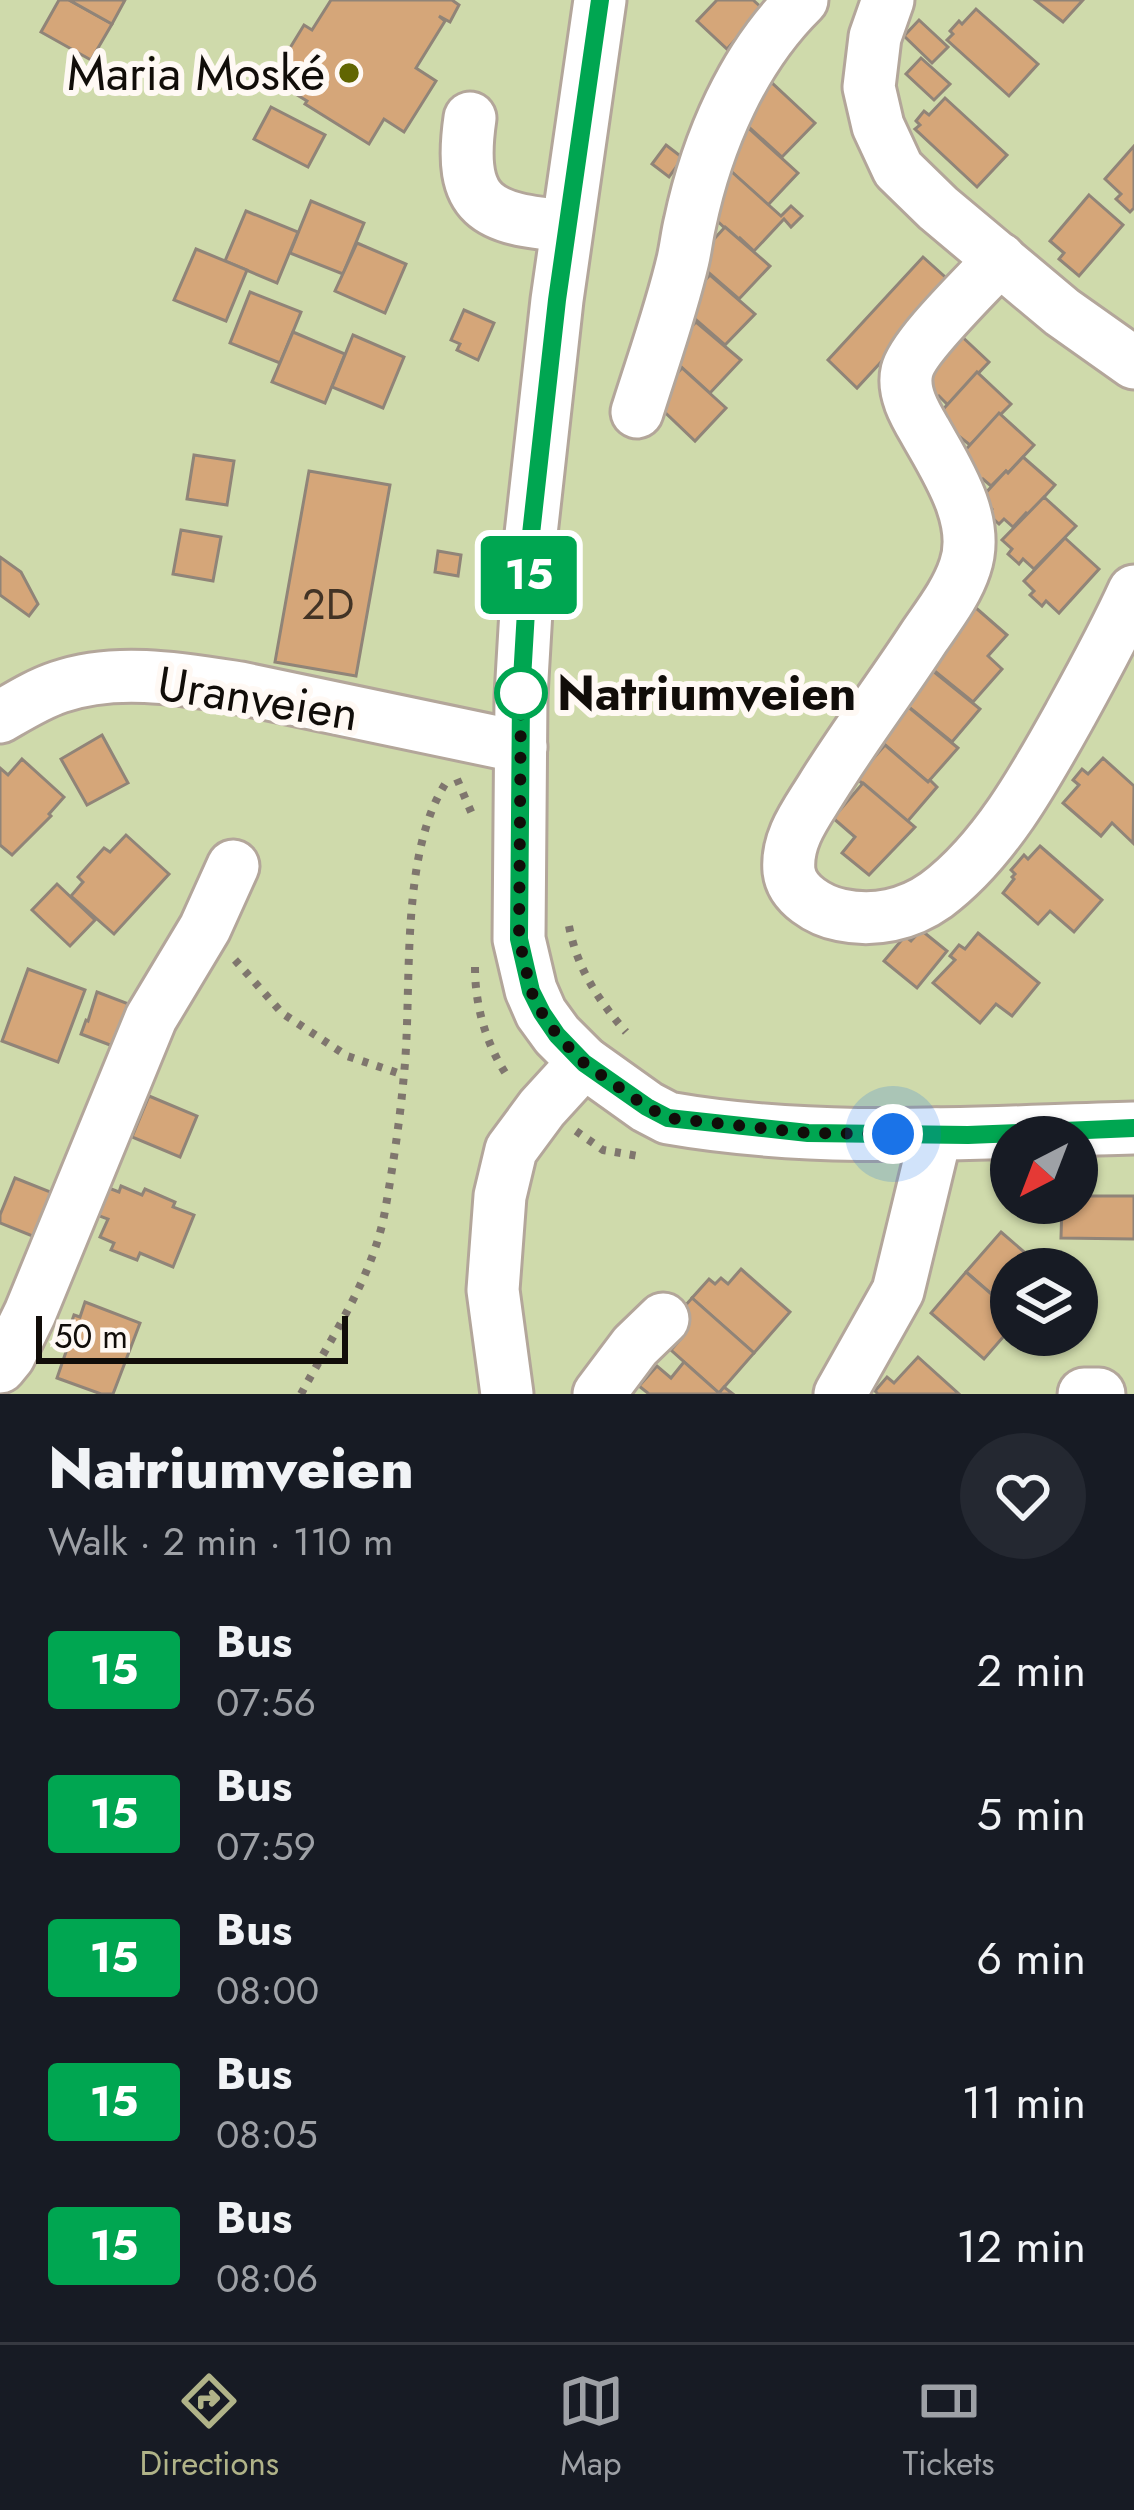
<!DOCTYPE html>
<html lang="en">
<head>
<meta charset="utf-8">
<style>
	:root { --surface:#171b24; --page:#242831; --text:#f1f3f6; --muted:#9ea1a6; --line:#363941; --accent:#b0b388 }
	body { margin:0; font-family:Jost,sans-serif; background:var(--page); color:var(--text); height:100vh; display:flex; flex-direction:column; font-size:45px; white-space:nowrap }
	* { box-sizing:border-box; margin:0 }
	p { font-size:39px; color:var(--muted) }
	.icon { flex:none; width:66px; height:66px; fill:none; stroke:currentColor; stroke-width:2; stroke-linecap:round; stroke-linejoin:round }
	.map { position:relative; height:1394px; overflow:hidden }
	.drawer { display:flex; flex-direction:column; background:var(--surface); flex:1 }
	.drawer>* { flex:none }
	.badge { padding:0 24px; border-radius:9px; font-size:42px; line-height:78px }
	.needle { width:78px; rotate:222deg }
	.tools { position:absolute; left:990px; top:1116px; display:grid; gap:24px }
	.tools a { display:grid; place-items:center; width:108px; height:108px; border-radius:50%; background:var(--surface); box-shadow:0 3px 9px #0004; font-size:60px }
	.scale { position:absolute; left:36px; bottom:30px; width:312px; box-sizing:border-box; padding-left:12px; border:6px solid #110d09; border-top:0; font-size:33px; line-height:42px; white-space:nowrap; color:#110d09; -webkit-text-stroke:9px #fff9f4; paint-order:stroke }
	.you { position:absolute; width:60px; height:60px; margin:-30px; border:9px solid #fff; border-radius:50%; background:#1a73e8; box-shadow:0 0 0 18px #1a73e833 }
	.map>.badge { position:absolute; translate:-50% -50%; box-shadow:0 0 0 6px #fff }
	.round { display:grid; place-items:center; flex:none; width:126px; height:126px; border-radius:63px; background:var(--page) }
	.overview { display:flex; align-items:center; justify-content:space-between; height:204px; padding:0 48px }
	h1 { font-size:57px; font-weight:800; line-height:90px }
	ul { padding:0; list-style:none }
	li { display:flex; align-items:center; gap:36px; height:144px; padding:0 48px }
	li div { flex:1 }
	li b { display:block; font-size:45px }
	li em { font-style:normal }
	li .badge { min-width:132px; font-weight:700; text-align:center }
	.menu { display:flex; justify-content:space-around; align-items:center; height:168px; border-top:3px solid var(--line); background:var(--surface); font-size:33px; color:var(--muted) }
	.menu a { display:grid; justify-items:center; gap:6px }
	.menu .current { color:var(--accent) }
	.map>svg:first-child { display:block }
</style>
</head>
<body>
<div class="map">
<svg width="1134" height="1394" viewBox="0 0 1134 1394">
	<rect width="100%" height="100%" fill="#f9ebde"/>
	<path fill="#cfdaab" fill-rule="evenodd" d="M 0,0 L 1134,0 L 1134,1394 L 0,1394 ZM 1011,1137 L 1077,1137 L 1077,1203 L 1011,1203 ZM 1011,1269 L 1077,1269 L 1077,1335 L 1011,1335 Z"/>
	<g fill="#d5a679" stroke="#908478" stroke-width="3">
		<path d="M 59,0 L 69,0 L 112,24 L 91,60 L 41,32 Z"/>
		<path d="M 69,0 L 125,0 L 112,24 Z"/>
		<path d="M 331,0 L 452,0 L 459,5 L 450,22 L 439,16 L 445,21 L 416,68 L 436,81 L 404,132 L 384,119 L 369,144 L 305,104 L 307,101 L 271,79 L 304,25 L 312,30 Z"/>
		<path d="M 717,0 L 753,0 L 763,9 L 727,49 L 697,21 Z"/>
		<path d="M 1035,0 L 1083,0 L 1063,22 Z"/>
		<path d="M 976,9 L 1038,64 L 1009,96 L 947,40 L 953,34 L 950,31 L 959,21 L 962,24 Z"/>
		<path d="M 919,20 L 948,47 L 932,63 L 904,36 Z"/>
		<path d="M 921,58 L 950,84 L 934,100 L 906,74 Z"/>
		<path d="M 760,77 L 769,85 L 772,83 L 815,123 L 782,157 L 739,118 Z"/>
		<path d="M 945,98 L 1007,155 L 977,187 L 915,129 L 920,125 L 916,121 L 924,111 L 929,115 Z"/>
		<path d="M 271,107 L 325,135 L 308,167 L 254,139 Z"/>
		<path d="M 745,125 L 798,173 L 768,205 L 724,165 Z"/>
		<path d="M 666,145 L 683,158 L 669,177 L 652,164 Z"/>
		<path d="M 1134,146 L 1134,208 L 1130,212 L 1116,199 L 1121,194 L 1105,179 Z"/>
		<path d="M 732,172 L 781,216 L 791,206 L 802,216 L 791,227 L 784,219 L 754,251 L 740,238 L 738,241 L 703,207 L 711,194 Z"/>
		<path d="M 1089,195 L 1123,225 L 1079,276 L 1059,259 L 1064,253 L 1050,241 Z"/>
		<path d="M 311,201 L 364,223 L 343,274 L 290,253 Z"/>
		<path d="M 246,211 L 298,232 L 277,283 L 225,261 Z"/>
		<path d="M 725,227 L 770,266 L 739,299 L 694,260 L 710,232 L 715,238 Z"/>
		<path d="M 357,243 L 406,264 L 385,313 L 335,291 Z"/>
		<path d="M 196,249 L 247,270 L 226,321 L 174,300 Z"/>
		<path d="M 923,257 L 953,284 L 857,388 L 828,360 Z"/>
		<path d="M 710,275 L 755,314 L 725,345 L 680,306 Z"/>
		<path d="M 250,292 L 301,312 L 280,363 L 230,343 Z"/>
		<path d="M 464,310 L 494,323 L 478,360 L 457,350 L 460,344 L 451,340 Z"/>
		<path d="M 696,322 L 741,360 L 710,393 L 666,353 Z"/>
		<path d="M 956,331 L 989,362 L 948,405 L 939,396 L 934,401 L 916,375 Z"/>
		<path d="M 293,332 L 345,354 L 325,403 L 272,382 Z"/>
		<path d="M 353,335 L 404,357 L 383,408 L 332,387 Z"/>
		<path d="M 682,368 L 726,408 L 695,441 L 652,400 Z"/>
		<path d="M 977,372 L 1011,404 L 970,445 L 960,437 L 956,441 L 937,416 Z"/>
		<path d="M 999,413 L 1034,445 L 1008,473 L 1006,471 L 991,486 L 983,479 L 978,484 L 959,457 Z"/>
		<path d="M 194,455 L 234,461 L 227,505 L 187,499 Z"/>
		<path d="M 1023,457 L 1055,485 L 1028,515 L 1026,513 L 1013,527 L 1004,519 L 999,524 L 988,514 L 992,509 L 981,498 L 1006,471 L 1008,473 Z"/>
		<path d="M 309,471 L 390,485 L 356,676 L 275,662 Z"/>
		<path d="M 1044,497 L 1076,526 L 1034,569 L 1023,559 L 1019,564 L 1008,554 L 1012,549 L 1002,540 Z"/>
		<path d="M 181,530 L 221,537 L 213,581 L 173,574 Z"/>
		<path d="M 1065,538 L 1099,569 L 1059,613 L 1046,601 L 1042,606 L 1030,595 L 1034,591 L 1024,581 Z"/>
		<path d="M 438,551 L 461,555 L 458,576 L 435,572 Z"/>
		<path d="M 0,557 L 21,572 L 38,604 L 29,616 L 0,595 Z"/>
		<path d="M 976,608 L 1007,635 L 988,656 L 1002,669 L 973,702 L 921,660 L 957,629 Z"/>
		<path d="M 928,667 L 980,709 L 952,742 L 899,699 Z"/>
		<path d="M 906,705 L 958,748 L 928,782 L 877,738 Z"/>
		<path d="M 102,735 L 128,783 L 87,805 L 61,759 Z"/>
		<path d="M 885,745 L 928,782 L 930,780 L 937,787 L 907,822 L 856,778 Z"/>
		<path d="M 1103,758 L 1134,786 L 1133,843 L 1112,823 L 1101,836 L 1063,803 L 1079,785 L 1073,780 L 1082,769 L 1088,774 Z"/>
		<path d="M 22,759 L 64,797 L 49,814 L 51,816 L 12,855 L 0,845 L 0,768 L 8,775 Z"/>
		<path d="M 863,783 L 915,827 L 869,875 L 842,853 L 855,837 L 833,818 Z"/>
		<path d="M 126,835 L 169,874 L 114,934 L 71,896 L 83,882 L 78,877 L 104,848 L 110,852 Z"/>
		<path d="M 1040,846 L 1102,900 L 1074,932 L 1050,911 L 1038,924 L 1003,893 L 1014,879 L 1012,877 L 1015,874 L 1011,870 L 1024,855 L 1028,859 Z"/>
		<path d="M 57,884 L 95,920 L 70,946 L 32,910 Z"/>
		<path d="M 921,930 L 947,951 L 917,988 L 884,961 L 905,936 L 911,941 Z"/>
		<path d="M 978,933 L 1039,983 L 1012,1016 L 996,1004 L 980,1023 L 933,983 L 955,960 L 950,956 L 959,945 L 965,949 Z"/>
		<path d="M 28,969 L 85,990 L 58,1062 L 2,1041 Z"/>
		<path d="M 97,992 L 134,1006 L 118,1048 L 81,1034 L 86,1020 L 88,1021 Z"/>
		<path d="M 149,1096 L 197,1116 L 180,1157 L 132,1137 Z"/>
		<path d="M 15,1178 L 53,1193 L 35,1237 L 0,1223 L 0,1215 Z"/>
		<path d="M 121,1186 L 142,1195 L 145,1189 L 175,1202 L 173,1207 L 194,1215 L 173,1267 L 140,1253 L 137,1260 L 111,1250 L 114,1243 L 100,1237 L 108,1219 L 94,1214 L 106,1187 L 119,1192 Z"/>
		<path d="M 1077,1196 L 1134,1196 L 1134,1239 L 1061,1238 L 1062,1203 L 1077,1203 Z"/>
		<path d="M 1001,1232 L 1044,1269 L 1011,1269 L 1011,1311 L 966,1272 Z"/>
		<path d="M 741,1269 L 790,1312 L 754,1353 L 692,1298 L 709,1279 L 715,1284 L 721,1278 L 728,1284 Z"/>
		<path d="M 966,1272 L 1011,1311 L 1011,1328 L 984,1359 L 931,1313 Z"/>
		<path d="M 692,1298 L 754,1353 L 719,1393 L 671,1350 L 684,1335 L 678,1332 L 676,1316 Z"/>
		<path d="M 85,1302 L 140,1323 L 113,1394 L 101,1394 L 57,1378 L 68,1346 L 64,1344 L 74,1315 L 80,1317 Z"/>
		<path d="M 918,1357 L 959,1394 L 878,1394 L 875,1391 L 887,1377 L 894,1383 Z"/>
		<path d="M 684,1362 L 719,1393 L 724,1387 L 733,1394 L 649,1394 L 639,1386 L 657,1366 L 671,1378 Z"/>
	</g>
	<g fill="none" stroke-linecap="round" stroke-linejoin="round">
		<g stroke="#b3a69a" stroke-width="57">
			<g id="minor">
				<path d="M 600,0 L 557,300 L 530,543 L 521,696 L 519,939 L 531,990 L 541,1013 L 557,1035 L 584,1062 L 647,1107 L 668,1118 C 822,1145 979,1132 1134,1128"/>
				<path d="M 888,0 L 875,37 L 869,87 L 878,126 L 898,169 L 938,208 L 1062,312 L 1134,363"/>
				<path d="M 470,118 C 457,208 487,219 567,226"/>
				<path d="M 1000,259 C 980,282 913,345 907,371 C 902,392 915,414 925,431 C 947,470 981,521 965,567 C 957,592 939,615 924,637 C 891,688 854,736 822,788 C 806,814 786,839 789,871 C 792,895 820,911 841,915 C 874,922 908,915 936,895 C 995,851 1036,776 1071,713 C 1093,673 1115,633 1134,591"/>
				<path d="M 637,412 C 653,361 671,311 683,260 C 686,247 687,235 690,223 C 707,142 743,58 802,0"/>
				<path d="M 0,717 C 19,706 38,694 59,687 C 116,667 183,679 240,688 L 521,747"/>
				<path d="M 0,1367 L 9,1356 L 30,1313 L 151,1018 L 205,928 L 233,866"/>
				<path d="M 507,1394 L 493,1290 L 500,1196 L 511,1150 L 542,1108 L 584,1062"/>
				<path d="M 599,1394 L 635,1346 L 663,1319"/>
				<path d="M 840,1394 L 898,1291 L 936,1134"/>
				<path d="M 1084,1394 L 1099,1394"/>
			</g>
		</g>
		<g stroke="#7f766e" stroke-width="8" stroke-dasharray="6 9" stroke-linecap="butt">
			<path d="M 457,779 L 472,814"/>
			<path d="M 569,926 C 577,968 598,1000 626,1032"/>
			<path d="M 235,960 L 282,1013 L 347,1056 L 404,1075"/>
			<path d="M 475,967 C 475,1006 486,1045 508,1077"/>
			<path d="M 576,1131 L 603,1150 L 638,1156"/>
			<path d="M 301,1394 C 332,1336 373,1277 385,1211 C 393,1166 400,1120 404,1074 C 413,987 398,851 449,778"/>
		</g>
		<use href="#minor" stroke="#fff" stroke-width="51"/>
	</g>
	<g fill="none" stroke-linecap="round" stroke-linejoin="round">
		<g stroke="#fff" stroke-width="27">
			<path id="line" d="M 600,0 L 557,300 L 530,543 L 521,696 L 519,939 L 531,991 L 542,1013 L 557,1035 L 584,1063 L 647,1107 L 668,1118 L 808,1133 L 968,1135 L 1134,1128"/>
		</g>
		<use href="#line" stroke="#00a651" stroke-width="18"/>
		<path stroke="#110d09" stroke-width="12" stroke-dasharray="0 21.6" d="M 521,693 L 519,939 L 531,991 L 542,1013 L 557,1035 L 584,1063 L 647,1107 L 668,1118 L 808,1133 L 893,1134"/>
	</g>
	<circle fill="#616501" stroke="#fff9f4" stroke-width="4.5" cx="349" cy="73" r="12"/>
	<circle fill="#fff" stroke="#00a651" stroke-width="6" cx="521" cy="693" r="24"/>
	<g text-anchor="middle" stroke-width="12" stroke-linejoin="round" paint-order="stroke">
		<g font-size="42" fill="#423325">
			<text x="328" y="619">2D</text>
		</g>
		<g font-size="48" fill="#110d09" stroke="#fff9f4" text-anchor="end">
			<text x="325" y="90">Maria Moské</text>
		</g>
		<g font-size="48" font-weight="bold" fill="#110d09" stroke="#fff9f4" text-anchor="start">
			<text x="557" y="710">Natriumveien</text>
		</g>
		<g font-size="48" fill="#110d09" stroke="#fff9f4">
			<text transform="translate(258 698) rotate(9)" y="17">Uranveien</text>
		</g>
	</g>
</svg>
<div class="tools">
<a><svg class="needle" viewBox="-14 -14 28 28"><path d="M0-13l5 13h-10z" fill="#e53935"/><path d="M0 13l5-13h-10z" fill="#9ea1a6"/></svg></a>
<a><svg class="icon" aria-label="layers" viewBox="0 0 24 24"><path d="M12 4l9 5-9 5-9-5zM3 14l9 5 9-5"/></svg></a>
</div>
<div class="scale">50 m</div>
<div class="you" style="left:893px;top:1134px"></div>
<b class="badge" style="left:529px;top:575px;background:#00a651;color:#fff">15</b>
</div>
<section class="drawer">
<div class="overview"><div><h1>Natriumveien</h1><p>Walk · 2 min · 110 m</p></div><a class="round"><svg class="icon" aria-label="heart" viewBox="0 0 24 24"><path d="M12 20l-8-8c-3-5 5-10 8-4 3-6 11-1 8 4z"/></svg></a></div>
<ul>
<li><span class="badge" style="background:#00a651;color:#fff">15</span><div><b>Bus</b><p>07:56</p></div><em>2 min</em></li>
<li><span class="badge" style="background:#00a651;color:#fff">15</span><div><b>Bus</b><p>07:59</p></div><em>5 min</em></li>
<li><span class="badge" style="background:#00a651;color:#fff">15</span><div><b>Bus</b><p>08:00</p></div><em>6 min</em></li>
<li><span class="badge" style="background:#00a651;color:#fff">15</span><div><b>Bus</b><p>08:05</p></div><em>11 min</em></li>
<li><span class="badge" style="background:#00a651;color:#fff">15</span><div><b>Bus</b><p>08:06</p></div><em>12 min</em></li>
</ul>
</section>
<nav class="menu">
<a class="current"><svg class="icon" aria-label="directions" viewBox="0 0 24 24"><path d="M12 3l9 9-9 9-9-9zM9 14v-3h6M13 9l2 2-2 2"/></svg>Directions</a>
<a><svg class="icon" aria-label="map" viewBox="0 0 24 24"><path d="M3 6l6-2 6 2 6-2v14l-6 2-6-2-6 2zM9 4v14M15 6v14"/></svg>Map</a>
<a><svg class="icon" aria-label="tickets" viewBox="0 0 24 24"><path d="M3 7h18v10H3zM15 7v10"/></svg>Tickets</a>
</nav>
</body>
</html>
